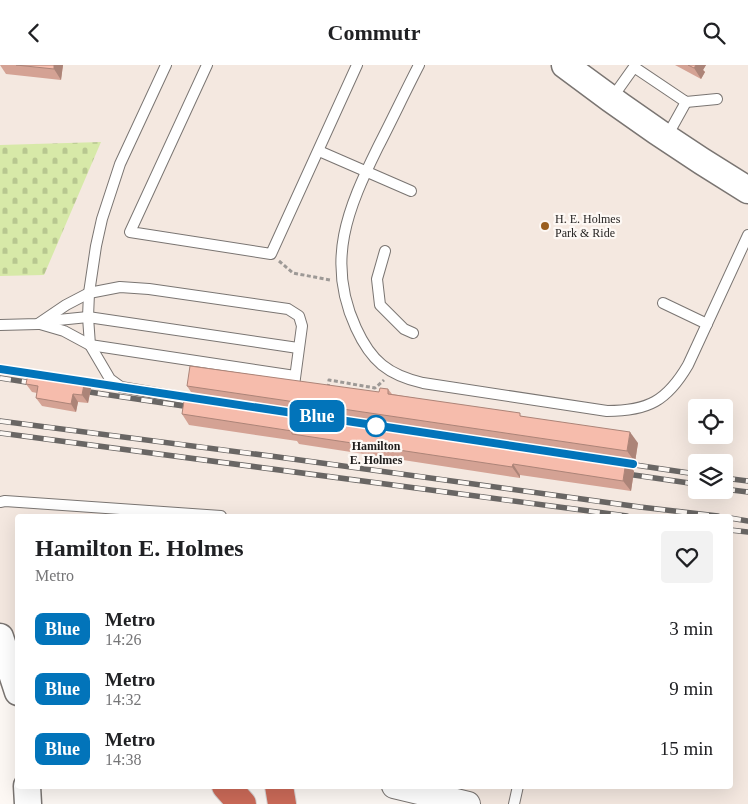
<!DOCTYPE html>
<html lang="en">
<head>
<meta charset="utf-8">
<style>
	:root { --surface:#fff; --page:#f2f2f2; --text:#202124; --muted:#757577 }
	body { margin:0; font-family:Georgia,serif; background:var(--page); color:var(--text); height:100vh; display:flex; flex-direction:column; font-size:19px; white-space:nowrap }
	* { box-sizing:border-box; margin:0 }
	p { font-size:16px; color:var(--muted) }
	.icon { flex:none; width:28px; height:28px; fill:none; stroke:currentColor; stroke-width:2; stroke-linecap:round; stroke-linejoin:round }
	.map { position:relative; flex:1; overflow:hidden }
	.details { position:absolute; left:15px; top:449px; width:718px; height:275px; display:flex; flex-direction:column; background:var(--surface); border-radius:5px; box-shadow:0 5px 20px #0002 }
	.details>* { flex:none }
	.badge { padding:0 10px; border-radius:8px; font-size:18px; line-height:32px }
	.controls { position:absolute; left:688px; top:334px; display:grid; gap:10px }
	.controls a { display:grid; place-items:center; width:45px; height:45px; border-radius:5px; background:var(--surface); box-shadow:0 5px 20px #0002; font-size:25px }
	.map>.badge { position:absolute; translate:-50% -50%; box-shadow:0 0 0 2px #fff }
	.round { display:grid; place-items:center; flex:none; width:52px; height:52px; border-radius:5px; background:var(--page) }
	.summary { display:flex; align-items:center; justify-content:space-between; height:85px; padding:0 20px }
	h1 { font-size:24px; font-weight:700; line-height:38px }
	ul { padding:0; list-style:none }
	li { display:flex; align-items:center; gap:15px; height:60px; padding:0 20px }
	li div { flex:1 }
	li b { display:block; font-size:19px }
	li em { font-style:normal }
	li .badge { min-width:55px; font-weight:700; text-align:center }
	header { display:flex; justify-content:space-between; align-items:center; height:65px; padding:0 20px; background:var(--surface); font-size:22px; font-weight:700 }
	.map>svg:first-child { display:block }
</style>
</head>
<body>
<header><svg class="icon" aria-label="back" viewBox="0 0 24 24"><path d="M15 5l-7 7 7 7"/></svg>Commutr<svg class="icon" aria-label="search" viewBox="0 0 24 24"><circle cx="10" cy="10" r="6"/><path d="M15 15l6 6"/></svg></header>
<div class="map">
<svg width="748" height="739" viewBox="0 0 748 739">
	<defs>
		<pattern id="cemetery-stones" width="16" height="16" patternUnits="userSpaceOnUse" patternTransform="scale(1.25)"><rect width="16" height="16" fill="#d7e9a8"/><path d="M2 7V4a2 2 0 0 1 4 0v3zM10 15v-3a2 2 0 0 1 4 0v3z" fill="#b8c790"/></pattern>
	</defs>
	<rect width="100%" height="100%" fill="#fdf8f4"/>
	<path fill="#f4e8e0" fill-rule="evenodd" d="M 0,0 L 748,0 L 748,739 L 444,739 L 367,721 L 730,721 L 730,451 L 18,451 L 17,623 L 0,621 ZM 696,342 L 724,342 L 724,370 L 696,370 ZM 696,398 L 724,398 L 724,425 L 696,425 Z"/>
	<path fill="url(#cemetery-stones)" d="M 101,77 L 44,210 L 0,211 L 0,80 Z"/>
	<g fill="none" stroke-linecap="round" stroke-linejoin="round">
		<g stroke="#7a7572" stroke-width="12">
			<g id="service">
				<path d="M 166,0 L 120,99 L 102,154 L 96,181 L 89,228 L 88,252 L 90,280 L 110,314 L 121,322 L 196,335"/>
				<path d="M 207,0 L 130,167 L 271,189 L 357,0"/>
				<path d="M 419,0 C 405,27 392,55 378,82 C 348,143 325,196 356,263 C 371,296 388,310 423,318 L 607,346 C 648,346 667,336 688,300 L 748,170"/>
				<path d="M 612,33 L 634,2 L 686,37 L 717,34"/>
				<path d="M 666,73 L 686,37"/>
				<path d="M 319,86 L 411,126"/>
				<path d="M 385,186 L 377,214 L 380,240 L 404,264 L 413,268"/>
				<path d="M 663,238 L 707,259"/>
				<path d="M 38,259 L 66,240 L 89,228 L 120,222 L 149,224 L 288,244 L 299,251 L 302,261 L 293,328"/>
				<path d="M 40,259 L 64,266 L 90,280 L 295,311"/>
				<path d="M 0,260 L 38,259 L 58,255 L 88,252 L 298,283"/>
				<path d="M 0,437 L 5,436 L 221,451"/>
				<path d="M 514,739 L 518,721"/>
			</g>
		</g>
		<g stroke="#7a7572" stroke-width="26">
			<path id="tertiary" d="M 394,721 L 468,739"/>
		</g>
		<g stroke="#7a7572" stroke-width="29">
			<g id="secondary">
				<path d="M 565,0 C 624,45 685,87 748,125"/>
				<path d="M 0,572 L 18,627"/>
				<path d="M 27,721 L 28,739"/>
			</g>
		</g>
		<g stroke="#d7d6d6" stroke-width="30">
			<g id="motorway">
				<path d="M 226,721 L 242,739"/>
				<path d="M 279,721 L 282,739"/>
			</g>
		</g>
		<g stroke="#9d9996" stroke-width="3" stroke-dasharray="4 2.5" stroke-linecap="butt">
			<path d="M 279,196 L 293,208 L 330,215"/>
			<path d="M 328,323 L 329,315 L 375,323 L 384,315"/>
		</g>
		<use href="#service" stroke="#fff" stroke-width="10"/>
		<use href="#tertiary" stroke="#fff" stroke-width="24"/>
		<use href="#secondary" stroke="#fff" stroke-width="26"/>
		<use href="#motorway" stroke="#cb6a58" stroke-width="28"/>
		<g stroke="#696664" stroke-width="5.5">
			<g id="rail">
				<path d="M 0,303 L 42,310"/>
				<path d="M 0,313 L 39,319"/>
				<path d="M 72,314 L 198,332"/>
				<path d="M 76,325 L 197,343"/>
				<path d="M 0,356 L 278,392 L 640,442 L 718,451"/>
				<path d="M 0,368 L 627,451"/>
				<path d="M 615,397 L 696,409"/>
				<path d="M 620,408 L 696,419"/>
				<path d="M 724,413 L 748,416"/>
				<path d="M 724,424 L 748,427"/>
				<path d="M 730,453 L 748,456"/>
				<path d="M 730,465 L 748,467"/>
			</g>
		</g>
		<use href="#rail" stroke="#fdf8f4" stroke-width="4" stroke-dasharray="11" stroke-linecap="butt"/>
	</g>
	<g fill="#d4a294">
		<path d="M 0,0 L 63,0 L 61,15 L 6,9 Z"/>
		<path d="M 675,0 L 706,0 L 703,5 L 705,7 L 701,14 Z"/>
		<path d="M 26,319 L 91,323 L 88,338 L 78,337 L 76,347 L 42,341 L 36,333 L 37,328 L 32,327 Z"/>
		<path d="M 187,321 L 379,327 L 388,324 L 392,329 L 522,351 L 638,378 L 635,397 L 590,390 L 634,406 L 631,426 L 520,410 L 520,413 L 299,379 L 297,376 L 189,360 L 182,349 L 193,330 Z"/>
	</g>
	<g fill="#ac8478">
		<path d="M 54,0 L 63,0 L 61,15 L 54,4 Z"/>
		<path d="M 696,0 L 706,0 L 703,5 L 705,7 L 701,14 L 694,3 Z"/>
		<path d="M 85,314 L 91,323 L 88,338 L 82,330 Z"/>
		<path d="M 73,329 L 78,337 L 76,347 L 71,339 Z"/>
		<path d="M 630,367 L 638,378 L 635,397 L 627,386 Z"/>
		<path d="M 626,396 L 634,406 L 631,426 L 623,416 Z"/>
		<path d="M 513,399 L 520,410 L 520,413 L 512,402 Z"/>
	</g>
	<g fill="#f6bcac" stroke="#ac8478">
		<path d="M 16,0 L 54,0 L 54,4 Z"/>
		<path d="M 688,0 L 696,0 L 694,3 Z"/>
		<path d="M 190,301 L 379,327 L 380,323 L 388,324 L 388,329 L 520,348 L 520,351 L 630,367 L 627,386 L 187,321 Z"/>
		<path d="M 29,304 L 85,314 L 82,330 L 73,329 L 71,339 L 36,333 L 38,321 L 26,319 Z"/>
		<path d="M 185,329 L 626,396 L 623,416 L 513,399 L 512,402 L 292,369 L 292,366 L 182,349 Z"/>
	</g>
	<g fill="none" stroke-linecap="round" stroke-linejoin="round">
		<g stroke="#fff" stroke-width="11">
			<path id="line" d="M 0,304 L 633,399"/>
		</g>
		<use href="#line" stroke="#0274ba" stroke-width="8"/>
	</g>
	<circle fill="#9a5f20" stroke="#fdf8f4" stroke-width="2" cx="545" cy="161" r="5"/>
	<circle fill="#fff" stroke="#0274ba" stroke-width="2.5" cx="376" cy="361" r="10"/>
	<g text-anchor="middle" stroke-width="4.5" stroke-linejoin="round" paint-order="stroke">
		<g font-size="12" fill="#201e1d" stroke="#fdf8f4" text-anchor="start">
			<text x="555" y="158">H. E. Holmes<tspan x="555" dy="14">Park &amp; Ride</tspan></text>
		</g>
		<g font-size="12" font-weight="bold" fill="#201e1d" stroke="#fdf8f4">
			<text x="376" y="385">Hamilton<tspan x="376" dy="14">E. Holmes</tspan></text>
		</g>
	</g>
</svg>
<div class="controls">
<a><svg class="icon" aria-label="locate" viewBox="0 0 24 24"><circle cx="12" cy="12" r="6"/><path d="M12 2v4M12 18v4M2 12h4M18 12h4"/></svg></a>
<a><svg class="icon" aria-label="layers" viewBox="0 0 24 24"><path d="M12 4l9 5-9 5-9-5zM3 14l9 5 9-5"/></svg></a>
</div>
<b class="badge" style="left:317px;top:351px;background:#0274ba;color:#fff">Blue</b>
<section class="details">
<div class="summary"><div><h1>Hamilton E. Holmes</h1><p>Metro</p></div><a class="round"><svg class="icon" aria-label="heart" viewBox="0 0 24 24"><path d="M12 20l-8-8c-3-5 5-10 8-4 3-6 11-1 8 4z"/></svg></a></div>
<ul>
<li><span class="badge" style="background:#0274ba;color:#fff">Blue</span><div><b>Metro</b><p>14:26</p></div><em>3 min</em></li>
<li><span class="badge" style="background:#0274ba;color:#fff">Blue</span><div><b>Metro</b><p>14:32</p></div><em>9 min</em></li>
<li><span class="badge" style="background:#0274ba;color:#fff">Blue</span><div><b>Metro</b><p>14:38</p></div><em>15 min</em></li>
</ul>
</section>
</div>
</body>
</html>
